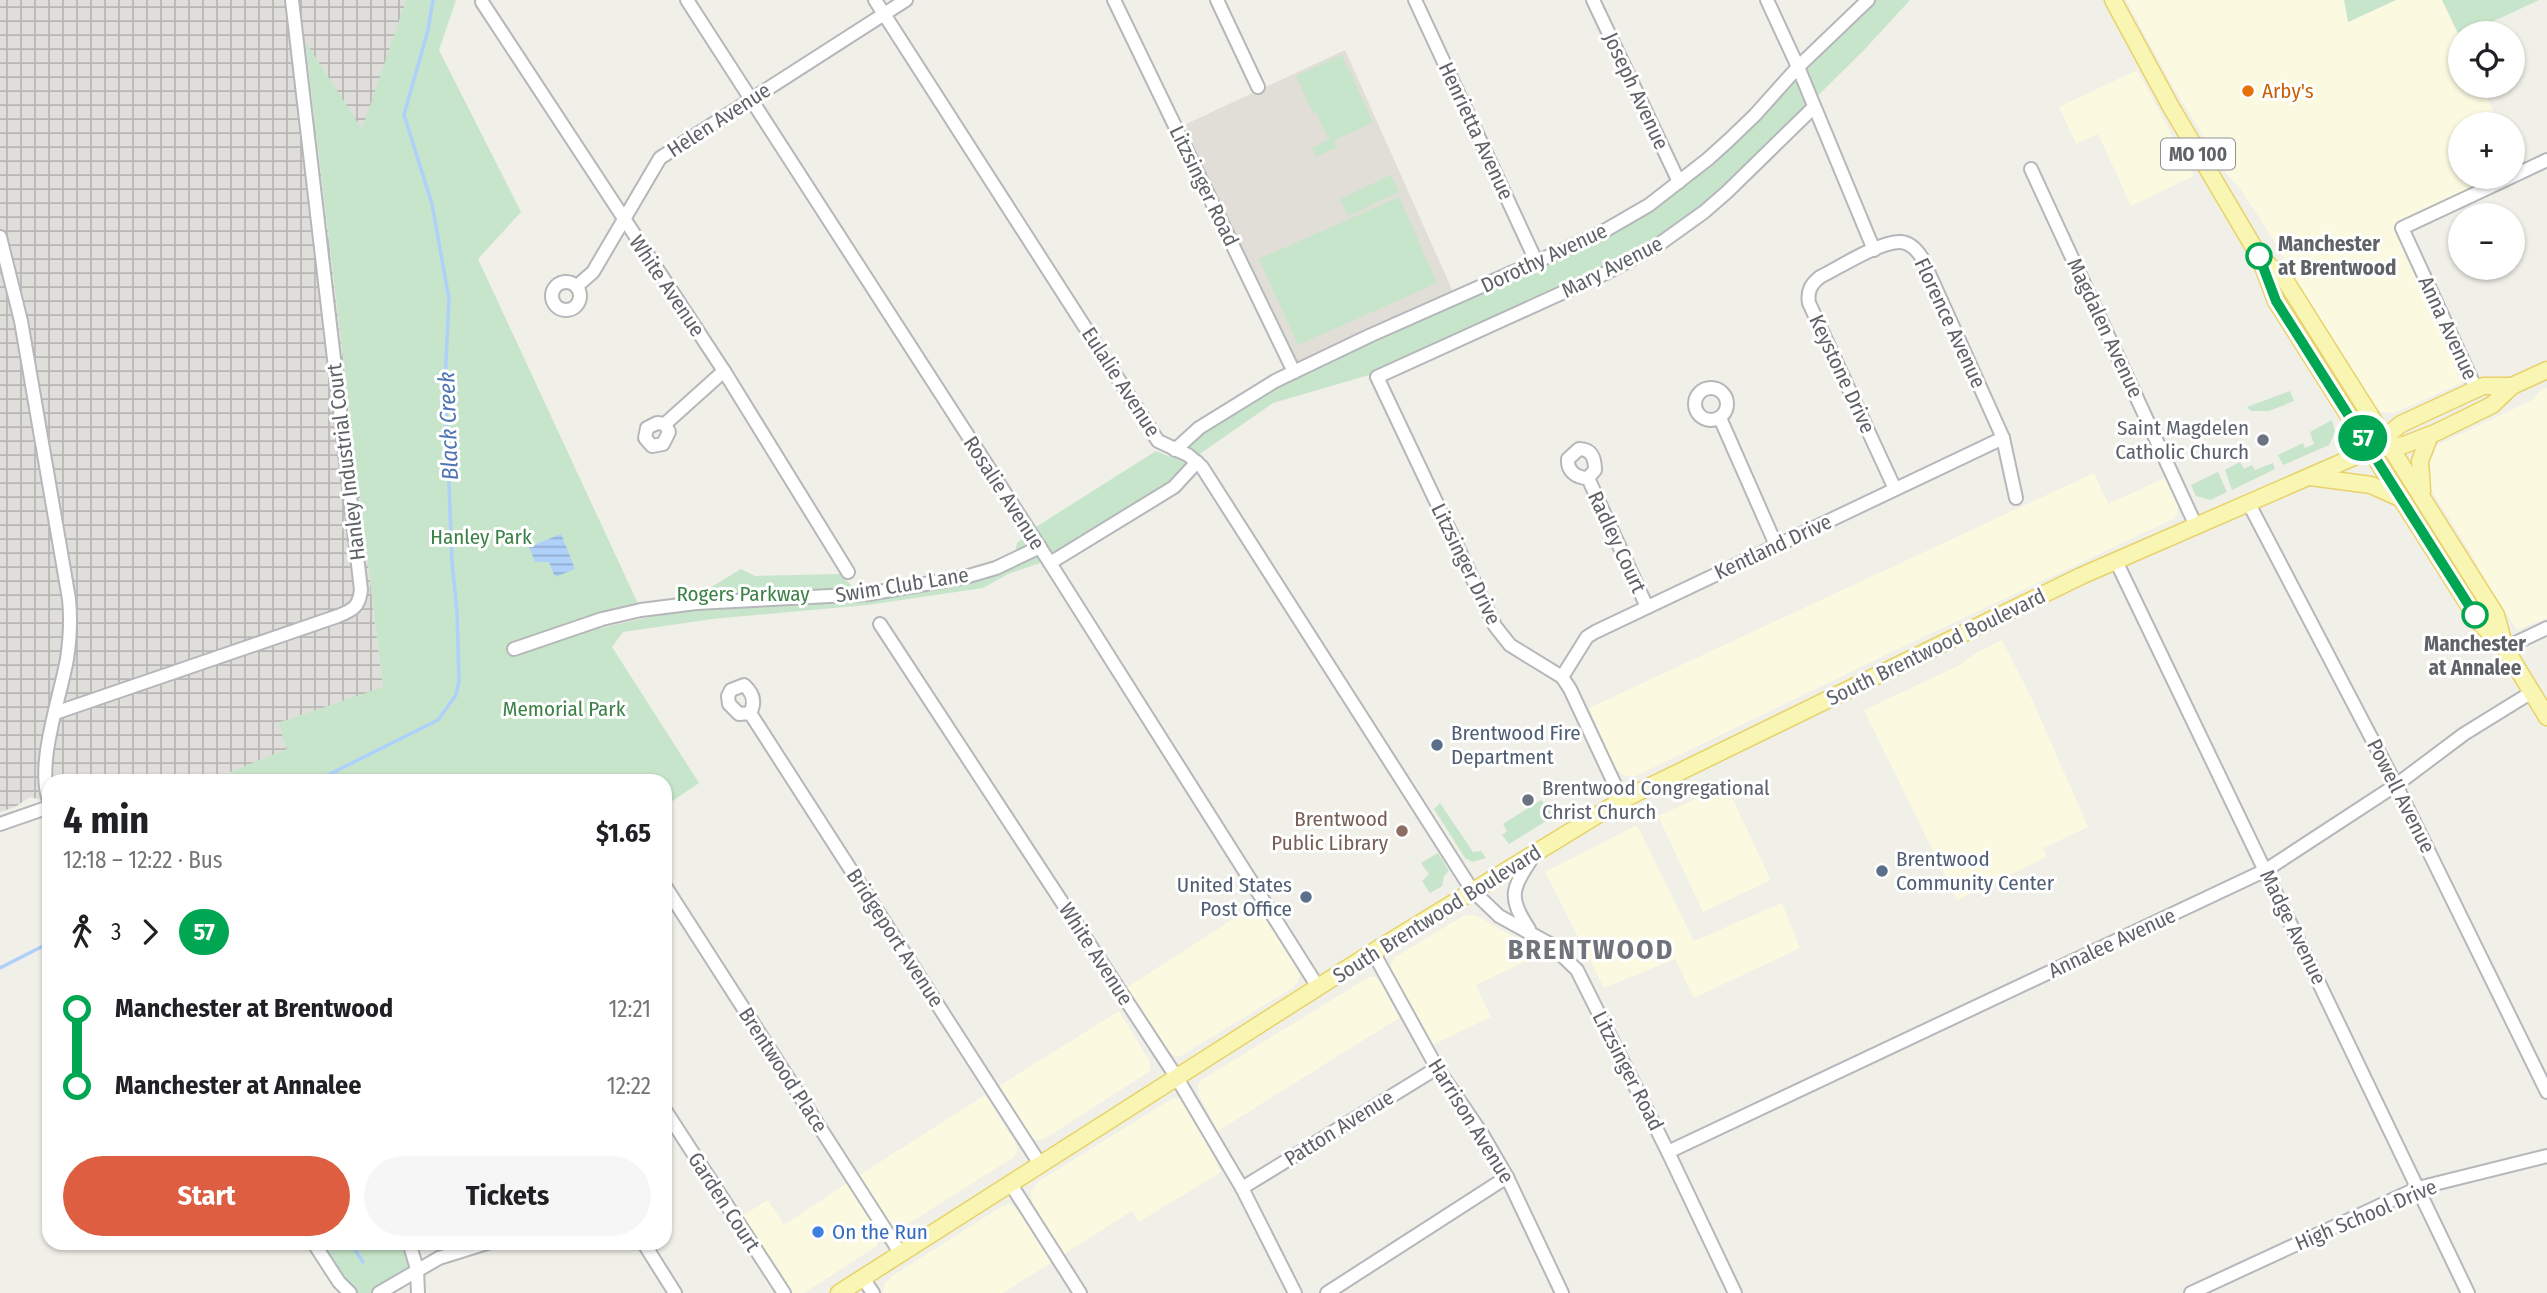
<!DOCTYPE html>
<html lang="en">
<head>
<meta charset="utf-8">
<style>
	:root { --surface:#fff; --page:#f6f6f6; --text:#202124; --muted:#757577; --accent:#dd5e41 }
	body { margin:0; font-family:"Fira Sans Condensed",sans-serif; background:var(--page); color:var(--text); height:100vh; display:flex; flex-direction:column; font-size:26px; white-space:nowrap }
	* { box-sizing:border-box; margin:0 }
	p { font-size:23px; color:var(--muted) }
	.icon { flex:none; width:38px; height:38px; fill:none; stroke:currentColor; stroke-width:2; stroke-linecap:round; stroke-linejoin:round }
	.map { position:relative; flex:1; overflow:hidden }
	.side { position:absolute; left:42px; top:774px; width:630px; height:476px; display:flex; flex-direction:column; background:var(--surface); border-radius:21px; box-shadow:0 2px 5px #0004 }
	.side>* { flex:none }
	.badge { padding:0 14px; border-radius:23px; font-size:24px; line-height:46px }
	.controls { position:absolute; left:2448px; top:21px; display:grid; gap:14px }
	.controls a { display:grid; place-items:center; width:77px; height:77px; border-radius:50%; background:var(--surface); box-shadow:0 2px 5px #0004; font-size:35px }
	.map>.badge { position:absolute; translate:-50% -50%; box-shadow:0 0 0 4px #fff }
	.legs { display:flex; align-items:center; gap:10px; height:77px; padding:0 21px; font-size:23px }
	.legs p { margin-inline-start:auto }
	.overview { display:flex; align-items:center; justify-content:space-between; height:119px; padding:0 21px }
	h1 { font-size:38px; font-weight:700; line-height:52px }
	.primary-button { display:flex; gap:14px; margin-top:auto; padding:14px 21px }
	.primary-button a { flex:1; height:80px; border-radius:42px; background:var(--accent); color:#fff; font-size:28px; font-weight:700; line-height:80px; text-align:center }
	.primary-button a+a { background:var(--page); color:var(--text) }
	ul { padding:0 21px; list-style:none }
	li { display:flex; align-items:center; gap:24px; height:77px; font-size:26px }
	li i { display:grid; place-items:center; width:10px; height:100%; margin:0 9px; background:currentColor }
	li i::after { content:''; width:18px; height:18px; margin:-9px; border:5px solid; border-radius:50%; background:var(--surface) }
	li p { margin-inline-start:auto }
	li:first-child i { background:linear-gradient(#0000 50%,currentColor 0) }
	li:last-child i { background:linear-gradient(currentColor 50%,#0000 0) }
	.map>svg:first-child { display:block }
</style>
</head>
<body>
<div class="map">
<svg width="2547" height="1293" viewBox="0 0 2547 1293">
	<defs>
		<pattern id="industrial-grid" width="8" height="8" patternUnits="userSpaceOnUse" patternTransform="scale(1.75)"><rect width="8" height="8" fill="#dfdeda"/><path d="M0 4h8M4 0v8" fill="none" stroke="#b8b7b5"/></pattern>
		<pattern id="water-rules" width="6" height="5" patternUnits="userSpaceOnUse" patternTransform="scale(1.75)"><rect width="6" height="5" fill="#afd0f9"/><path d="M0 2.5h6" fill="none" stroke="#92accd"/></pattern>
	</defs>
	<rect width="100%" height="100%" fill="#f0efe8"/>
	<g fill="#fcf9e1">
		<path d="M 2126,0 L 2344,0 L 2349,22 L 2396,0 L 2442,0 L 2460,39 L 2460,86 L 2482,86 L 2499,124 L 2460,124 L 2460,177 L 2497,177 L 2401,221 L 2397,226 L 2465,376 L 2464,382 L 2394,413 L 2381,412 L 2372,406 L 2296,285 L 2285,260 L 2266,228 L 2242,191 L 2228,176 L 2172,85 Z"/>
		<path d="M 2137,70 L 2194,176 L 2131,206 L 2098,134 L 2076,144 L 2059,107 Z"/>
		<path d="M 2547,388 L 2547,618 L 2517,630 L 2485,583 L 2473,557 L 2427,483 L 2424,465 L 2434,447 L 2532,400 L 2540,391 Z"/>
		<path d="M 2094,473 L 2108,504 L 2167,477 L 2178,504 L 2177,514 L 2173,519 L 1896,650 L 1636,776 L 1625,776 L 1616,769 L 1589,708 Z"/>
		<path d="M 2002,640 L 2032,699 L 2088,827 L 2044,848 L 2041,844 L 2047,857 L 1957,900 L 1864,710 L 1958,666 L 1976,653 Z"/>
		<path d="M 1726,785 L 1771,880 L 1703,912 L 1658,816 Z"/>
		<path d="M 1637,825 L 1694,941 L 1782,903 L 1800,948 L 1694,998 L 1675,959 L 1604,988 L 1545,872 Z"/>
		<path d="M 1258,903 L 1298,969 L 1300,976 L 1297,983 L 1292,988 L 1181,1056 L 1176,1056 L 1163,1050 L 1123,990 Z"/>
		<path d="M 1470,915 L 1477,916 L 1542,953 L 1476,985 L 1491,1017 L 1432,1045 L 1402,994 L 1390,967 L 1395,957 L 1463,916 Z"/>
		<path d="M 1369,977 L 1375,977 L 1380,981 L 1399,1018 L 1218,1131 L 1199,1095 L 1198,1084 L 1203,1079 Z"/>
		<path d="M 1119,1011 L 1150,1062 L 1150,1071 L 1046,1138 L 1039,1140 L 1033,1139 L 1028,1135 L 997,1087 Z"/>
		<path d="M 985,1095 L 1015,1142 L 1017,1151 L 1014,1157 L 900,1229 L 894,1229 L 890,1226 L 858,1176 Z"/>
		<path d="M 1173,1098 L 1182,1099 L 1188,1106 L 1221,1172 L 1139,1222 L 1132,1211 L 1063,1255 L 1032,1203 L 1031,1190 L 1039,1181 Z"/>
		<path d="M 847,1183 L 879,1233 L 877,1246 L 804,1293 L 790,1293 L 740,1217 L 768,1200 L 784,1225 Z"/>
		<path d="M 1009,1204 L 1020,1211 L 1052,1262 L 1003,1293 L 883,1293 L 884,1285 L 892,1276 L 1001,1207 Z"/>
	</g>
	<path fill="url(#industrial-grid)" d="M 0,0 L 413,0 L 362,130 L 305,43 L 383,688 L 278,723 L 288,749 L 211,780 L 168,780 L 165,773 L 144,780 L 49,780 L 49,802 L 30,797 L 15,807 L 0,812 Z"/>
	<path fill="#e0ded6" d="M 1345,50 L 1454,294 L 1303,362 L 1294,362 L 1182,126 Z"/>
	<g fill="#c7e5ca">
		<path d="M 406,0 L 456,0 L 439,50 L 521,212 L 478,259 L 641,610 L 596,622 L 600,628 L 668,613 L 741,569 L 755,576 L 840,574 L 858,592 C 910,583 969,580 1015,553 L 1017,543 L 1036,527 L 1156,451 L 1173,458 L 1211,426 L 1296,377 L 1609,236 C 1712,176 1791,85 1873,0 L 1910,0 L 1864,50 L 1730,183 L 1665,234 L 1628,257 L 1456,333 L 1369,375 L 1273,403 L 1181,467 L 1179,476 L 1082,539 L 1040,563 L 1008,574 L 983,588 L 867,605 L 712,619 L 623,632 L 612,647 L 699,783 L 665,806 L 665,780 L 211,780 L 287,749 L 278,723 L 383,687 L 305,41 L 362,129 Z"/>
		<path d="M 2344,0 L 2396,0 L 2348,22 Z"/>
		<path d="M 2442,0 L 2539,0 L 2468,33 L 2460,33 L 2460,37 Z"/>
		<path d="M 1342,55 L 1373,122 L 1337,139 L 1334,143 L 1337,147 L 1316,157 L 1312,148 L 1329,139 L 1316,112 L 1313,113 L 1296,76 Z"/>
		<path d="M 1391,175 L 1399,192 L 1348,216 L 1340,199 Z"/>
		<path d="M 1399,197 L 1437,283 L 1298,345 L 1259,259 Z"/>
		<path d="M 2290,391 L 2294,401 L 2269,411 L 2251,411 L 2247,407 Z"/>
		<path d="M 2332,420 L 2335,432 L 2329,445 L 2283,465 L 2278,455 L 2303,443 L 2305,448 L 2314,444 L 2310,432 Z"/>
		<path d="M 2240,462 L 2244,469 L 2252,465 L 2255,470 L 2273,463 L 2275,469 L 2232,490 L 2225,470 Z"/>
		<path d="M 2218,472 L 2227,492 L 2210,500 L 2196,496 L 2191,485 Z"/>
		<path d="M 1541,800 L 1554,816 L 1509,844 L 1502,835 L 1507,831 L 1503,824 Z"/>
		<path d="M 1440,803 L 1473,852 L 1481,851 L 1486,858 L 1473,862 L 1465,858 L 1434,809 Z"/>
		<path d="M 1438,853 L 1449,871 L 1444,876 L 1442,886 L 1430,893 L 1422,881 L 1429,874 L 1421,863 Z"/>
		<path d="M 313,1243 L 409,1243 L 417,1269 L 379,1293 L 350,1293 Z"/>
	</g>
	<path fill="url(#water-rules)" d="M 561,534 L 575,569 L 555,577 L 549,562 L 535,562 L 529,547 Z"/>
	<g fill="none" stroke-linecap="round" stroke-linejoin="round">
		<g stroke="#afd0f9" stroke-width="3.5">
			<path d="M 318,780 L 438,720 L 456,695 L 459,681 L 457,612 L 452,561 L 445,382 L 449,299 L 432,204 L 404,115 L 428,30 L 433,0"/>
			<path d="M 0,968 L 49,943"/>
			<path d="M 350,1242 L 363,1262"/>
		</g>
		<g stroke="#b5b7bb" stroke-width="16">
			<g id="minor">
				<path d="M 687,0 L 1050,563 L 1318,987"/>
				<path d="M 875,0 L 1158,441 L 1188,455 L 1202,467 L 1472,890 L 1499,916 L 1550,944 L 1577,970 L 1668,1152 L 1735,1293"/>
				<path d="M 1114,0 L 1294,372"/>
				<path d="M 1217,0 L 1258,87"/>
				<path d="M 1415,0 L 1537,263"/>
				<path d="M 1593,0 L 1679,182"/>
				<path d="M 1767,0 L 1798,67 L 1874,250"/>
				<path d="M 482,2 L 724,371 L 848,572"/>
				<path d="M 2031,169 L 2196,526"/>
				<path d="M 2513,176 L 2547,160"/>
				<path d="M 0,237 L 21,321 L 69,599 C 71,619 70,639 67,659 C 60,698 36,764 49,800"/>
				<circle cx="566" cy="296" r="14"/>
				<path d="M 577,286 L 593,272 L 660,158 L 906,0"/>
				<circle cx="1711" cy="404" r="16"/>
				<path d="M 2476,389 L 2402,228 L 2511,177"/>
				<path d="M 1720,418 L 1776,545"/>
				<path d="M 665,424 L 657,423 L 647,428 L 645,438 L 652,446 L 663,444 L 669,432 L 665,424 L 724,371"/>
				<path d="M 1175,450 L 1199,428 L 1275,381 L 1369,336 L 1599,234 L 1649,205 L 1708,159 L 1729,140 L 1755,115 L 1798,67 L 1868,0"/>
				<path d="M 1588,478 C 1576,478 1567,471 1568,459 L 1579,449 C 1592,449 1595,459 1595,470 L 1588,478 L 1647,607"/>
				<path d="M 1895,489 L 1809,303 C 1807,291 1811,284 1820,277 C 1840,267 1880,241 1901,242 C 1911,243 1917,250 1922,258 L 2003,438 L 2016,498"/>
				<path d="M 2249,504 L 2396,785 L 2547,1092"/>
				<path d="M 2116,561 L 2468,1293"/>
				<path d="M 1050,563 L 1174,487 L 1197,462"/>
				<path d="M 880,624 L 1177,1078 L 1242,1188 L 1295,1293"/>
				<path d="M 2505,648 L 2547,628"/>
				<path d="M 514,649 L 602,619 L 641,610 L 696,603 L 868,594 L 965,577 L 996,568 L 1040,547"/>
				<path d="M 1562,677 L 1587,637 L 1595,632 L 2003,438"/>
				<path d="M 55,713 L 338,616 C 353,610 359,607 361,590 L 292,0"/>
				<path d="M 750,713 C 756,702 753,693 744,685 L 731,690 L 728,696 L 729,704 L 739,714 L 750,713 L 1040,1164"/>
				<path d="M 1622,800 L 1570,689 L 1562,677 L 1510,645 L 1495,626 L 1377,377 L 1608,272 L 1658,245 L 1704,212 L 1727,192 L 1814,107"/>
				<path d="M 0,824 L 49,807"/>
				<path d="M 665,886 L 901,1254"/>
				<path d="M 1529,929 C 1506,895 1513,888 1534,855"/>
				<path d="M 1373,952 L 1437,1068 L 1482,1134 L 1507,1177 L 1562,1293"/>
				<path d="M 665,1110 L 784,1293"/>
				<path d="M 1668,1152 L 2266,870 L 2396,785 L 2464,734 L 2532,692"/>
				<path d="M 1010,1183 L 1080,1293"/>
				<path d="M 1242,1188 L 1437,1068"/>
				<path d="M 313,1242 L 339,1282 L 350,1293"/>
				<path d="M 409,1242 L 417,1269 L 418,1293"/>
				<path d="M 643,1242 L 675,1293"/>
				<path d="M 863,1278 L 873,1293"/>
				<path d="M 379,1293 L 439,1258 L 490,1242"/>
				<path d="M 1327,1293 L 1507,1177"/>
				<path d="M 2191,1293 L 2418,1188 L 2547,1156"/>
			</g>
		</g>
		<g stroke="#e8d269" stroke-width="19">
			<g id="major">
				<path d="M 2113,0 L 2171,107 L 2259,256 L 2276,301 L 2480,623 L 2505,648 L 2547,717"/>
				<path d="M 2259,256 L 2285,280 L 2496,615 L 2505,648"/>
				<path d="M 2379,442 L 2401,424 L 2483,386 L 2512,386"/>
				<path d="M 2310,477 L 2371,485 L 2402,499"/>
				<path d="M 2422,491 L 2420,461 L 2430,435"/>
				<path d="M 839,1293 L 1373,952 L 1622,800 L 2081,576 L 2370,450 L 2404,445 L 2437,432 L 2492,405 L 2512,386 L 2547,370"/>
			</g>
		</g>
		<use href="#minor" stroke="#fff" stroke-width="12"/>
		<use href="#major" stroke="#f9f6b4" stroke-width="16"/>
	</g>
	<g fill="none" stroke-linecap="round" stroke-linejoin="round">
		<g stroke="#fff" stroke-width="16">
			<path id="line-1" d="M 2259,256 L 2276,301 L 2475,615"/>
		</g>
		<use href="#line-1" stroke="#00a651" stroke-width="10"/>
	</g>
	<circle fill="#e8710a" stroke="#fff" stroke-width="2.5" cx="2248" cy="91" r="7"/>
	<g fill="#fff" stroke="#00a651" stroke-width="3.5">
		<circle cx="2259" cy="256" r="12"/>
		<circle cx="2475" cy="615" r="12"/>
	</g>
	<g fill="#6b7280" stroke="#fff" stroke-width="2.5">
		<circle cx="2263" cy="440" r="7"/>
		<circle cx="1528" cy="800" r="7"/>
	</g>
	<g fill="#5c6f8a" stroke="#fff" stroke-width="2.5">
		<circle cx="1437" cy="745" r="7"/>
		<circle cx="1882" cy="871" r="7"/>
		<circle cx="1306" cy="897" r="7"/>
	</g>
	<circle fill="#8d6e63" stroke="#fff" stroke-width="2.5" cx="1402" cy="831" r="7"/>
	<circle fill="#3f7fe0" stroke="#fff" stroke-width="2.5" cx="818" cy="1232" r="7"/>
	<g text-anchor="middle" stroke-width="6" stroke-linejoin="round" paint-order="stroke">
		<rect fill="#fff" stroke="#8f9195" stroke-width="2" x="2161" y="138.5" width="74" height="31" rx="5"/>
		<g font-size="19" font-weight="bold" fill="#5f6267">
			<text x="2198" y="161">MO 100</text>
		</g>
		<g font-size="21" fill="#5f6267" stroke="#fff">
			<text transform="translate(1636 91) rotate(65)" y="7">Joseph Avenue</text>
			<text transform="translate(719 120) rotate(-33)" y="7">Helen Avenue</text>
			<text transform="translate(1476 131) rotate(65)" y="7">Henrietta Avenue</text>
			<text transform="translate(1204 186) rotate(64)" y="7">Litzsinger Road</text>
			<text transform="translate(1544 258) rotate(-25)" y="7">Dorothy Avenue</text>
			<text transform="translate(1612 267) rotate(-27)" y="7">Mary Avenue</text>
			<text transform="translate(667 286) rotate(56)" y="7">White Avenue</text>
			<text transform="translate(1950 323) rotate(65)" y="7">Florence Avenue</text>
			<text transform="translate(2105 328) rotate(65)" y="7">Magdalen Avenue</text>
			<text transform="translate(2448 328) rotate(65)" y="7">Anna Avenue</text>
			<text transform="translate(1842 374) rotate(65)" y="7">Keystone Drive</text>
			<text transform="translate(1121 382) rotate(57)" y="7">Eulalie Avenue</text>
			<text transform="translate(346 462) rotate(-97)" y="7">Hanley Industrial Court</text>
			<text transform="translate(1004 493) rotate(57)" y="7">Rosalie Avenue</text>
			<text transform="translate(1617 542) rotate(65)" y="7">Radley Court</text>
			<text transform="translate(1773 547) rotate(-25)" y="7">Kentland Drive</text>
			<text transform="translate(1466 564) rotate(64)" y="7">Litzsinger Drive</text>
			<text transform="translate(902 585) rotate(-9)" y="7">Swim Club Lane</text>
			<text transform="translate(1936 647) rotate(-26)" y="7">South Brentwood Boulevard</text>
			<text transform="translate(2401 796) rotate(63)" y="7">Powell Avenue</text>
			<text transform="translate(1437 914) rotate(-32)" y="7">South Brentwood Boulevard</text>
			<text transform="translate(2293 927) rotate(64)" y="7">Madge Avenue</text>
			<text transform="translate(895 938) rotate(57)" y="7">Bridgeport Avenue</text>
			<text transform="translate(2112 943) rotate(-25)" y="7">Annalee Avenue</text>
			<text transform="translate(1096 954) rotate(57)" y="7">White Avenue</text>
			<text transform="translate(783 1070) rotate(57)" y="7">Brentwood Place</text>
			<text transform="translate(1628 1071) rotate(63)" y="7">Litzsinger Road</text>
			<text transform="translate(1471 1121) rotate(58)" y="7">Harrison Avenue</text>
			<text transform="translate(1339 1128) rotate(-32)" y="7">Patton Avenue</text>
			<text transform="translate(724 1202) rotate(57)" y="7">Garden Court</text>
			<text transform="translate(2366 1215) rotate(-23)" y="7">High School Drive</text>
		</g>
		<g font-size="21" fill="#c56008" stroke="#fff" text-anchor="start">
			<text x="2262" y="98">Arby's</text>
		</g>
		<g font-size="21" font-weight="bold" fill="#5f6267" stroke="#fff" text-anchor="start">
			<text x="2278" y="251">Manchester<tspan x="2278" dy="24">at Brentwood</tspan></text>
			<text x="2475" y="651" text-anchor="middle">Manchester<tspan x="2475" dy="24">at Annalee</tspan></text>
		</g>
		<g font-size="21" fill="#5b616d" stroke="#fff" text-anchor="end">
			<text x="2249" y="435">Saint Magdelen<tspan x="2249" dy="24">Catholic Church</tspan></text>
			<text x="1542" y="795" text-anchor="start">Brentwood Congregational<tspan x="1542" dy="24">Christ Church</tspan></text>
		</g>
		<g font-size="21" fill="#3c8146" stroke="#fff">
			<text x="481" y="544">Hanley Park</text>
			<text x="743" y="601">Rogers Parkway</text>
			<text x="564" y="716">Memorial Park</text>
		</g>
		<g font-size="21" fill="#4e5e75" stroke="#fff" text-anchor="start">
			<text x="1451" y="740">Brentwood Fire<tspan x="1451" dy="24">Department</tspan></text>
			<text x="1896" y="866">Brentwood<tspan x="1896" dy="24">Community Center</tspan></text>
			<text x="1292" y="892" text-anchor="end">United States<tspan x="1292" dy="24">Post Office</tspan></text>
		</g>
		<g font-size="21" fill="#785e54" stroke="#fff" text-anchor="end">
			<text x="1388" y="826">Brentwood<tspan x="1388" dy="24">Public Library</tspan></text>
		</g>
		<g font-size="21" fill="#366cbe" stroke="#fff" text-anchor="start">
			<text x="832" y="1239">On the Run</text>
		</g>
		<g font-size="23" font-style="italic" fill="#4f75b3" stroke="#fff">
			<text transform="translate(448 426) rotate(-92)" y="8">Black Creek</text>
		</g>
		<g font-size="28" font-weight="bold" letter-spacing="2" fill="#707379" stroke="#fff">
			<text x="1591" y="959">BRENTWOOD</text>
		</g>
	</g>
</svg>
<div class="controls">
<a><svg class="icon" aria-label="locate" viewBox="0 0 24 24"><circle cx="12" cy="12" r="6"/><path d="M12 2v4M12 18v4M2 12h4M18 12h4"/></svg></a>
<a>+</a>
<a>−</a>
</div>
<b class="badge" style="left:2363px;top:438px;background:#00a651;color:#fff">57</b>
<section class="side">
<div class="overview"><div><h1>4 min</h1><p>12:18 – 12:22 · Bus</p></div><b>$1.65</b></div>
<div class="legs"><svg class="icon" aria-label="walk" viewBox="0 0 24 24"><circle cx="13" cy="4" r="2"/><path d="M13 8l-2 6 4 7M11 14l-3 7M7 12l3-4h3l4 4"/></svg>3<svg class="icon" aria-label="forward" viewBox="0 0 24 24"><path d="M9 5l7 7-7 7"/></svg><b class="badge" style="background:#00a651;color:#fff">57</b></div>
<ul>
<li><i style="color:#00a651"></i><b>Manchester at Brentwood</b><p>12:21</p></li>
<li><i style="color:#00a651"></i><b>Manchester at Annalee</b><p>12:22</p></li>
</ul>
<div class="primary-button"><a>Start</a><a>Tickets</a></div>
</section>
</div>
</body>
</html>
